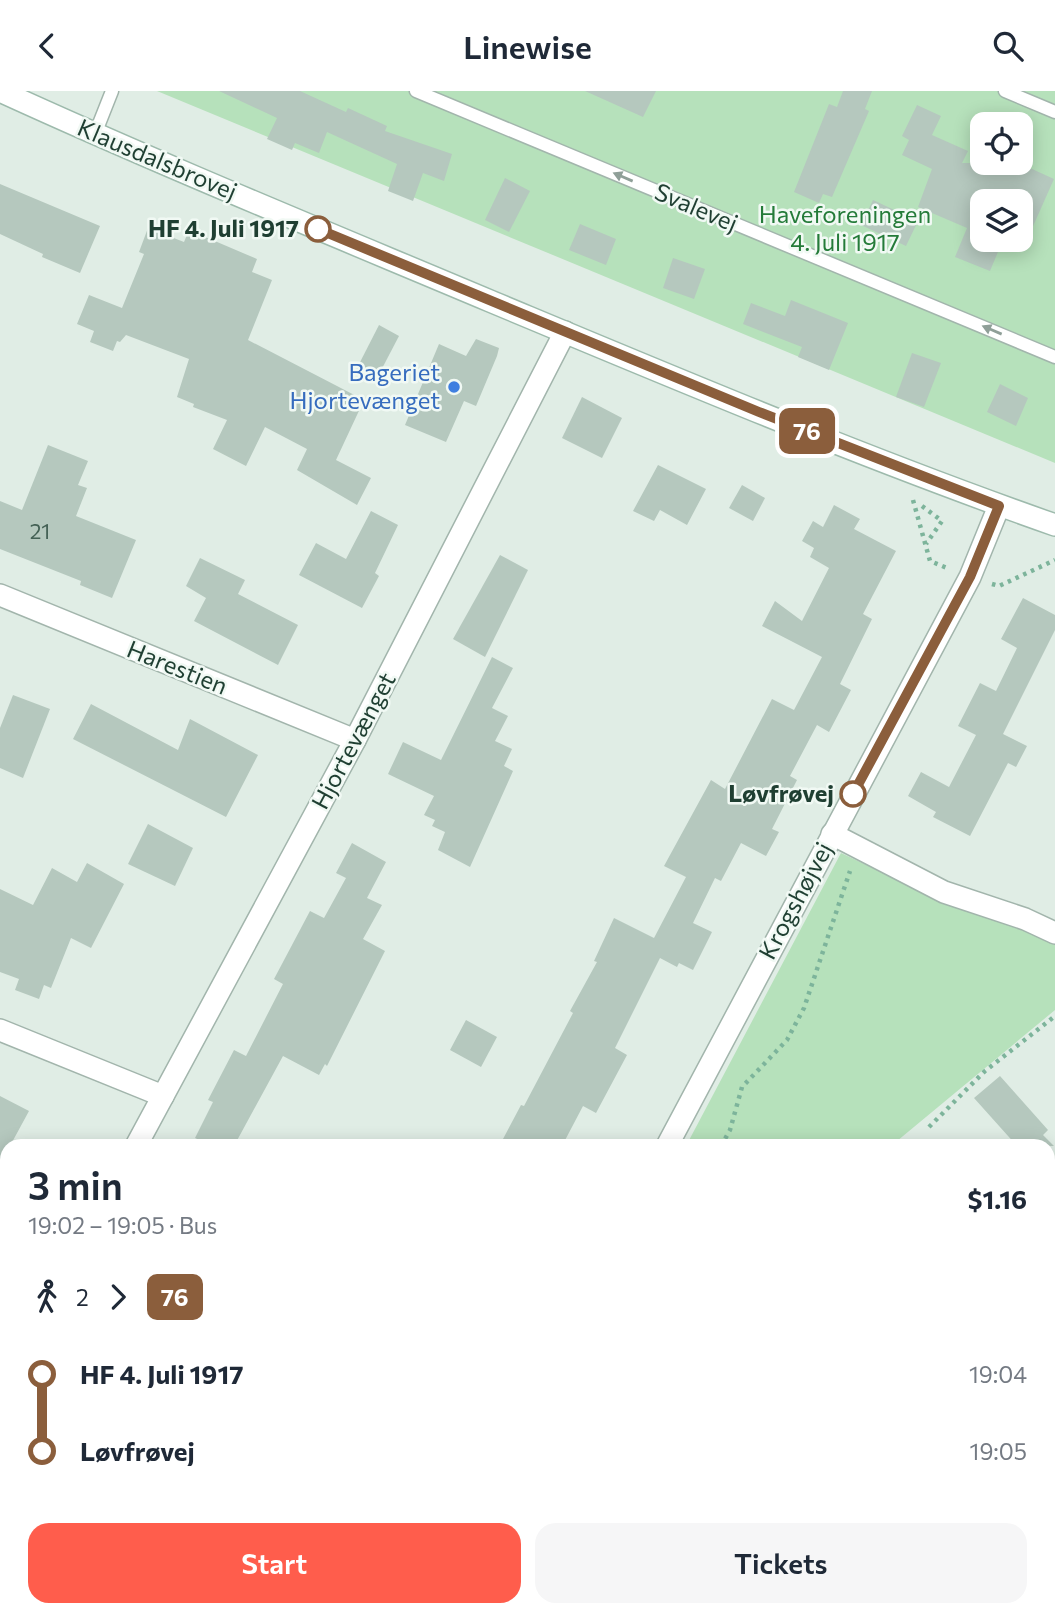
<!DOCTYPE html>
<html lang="en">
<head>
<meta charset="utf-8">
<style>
	:root { --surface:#fff; --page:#f6f6f7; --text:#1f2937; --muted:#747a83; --accent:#ff5d4c }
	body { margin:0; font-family:Commissioner,sans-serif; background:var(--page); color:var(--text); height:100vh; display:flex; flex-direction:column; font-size:26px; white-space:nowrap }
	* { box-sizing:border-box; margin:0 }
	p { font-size:23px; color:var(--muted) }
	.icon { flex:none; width:38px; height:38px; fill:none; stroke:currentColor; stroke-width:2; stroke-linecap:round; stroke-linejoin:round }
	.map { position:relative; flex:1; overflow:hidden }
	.drawer { position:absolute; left:0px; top:1048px; width:1055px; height:478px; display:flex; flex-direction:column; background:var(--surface); border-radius:21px 21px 0 0; box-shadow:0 4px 18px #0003 }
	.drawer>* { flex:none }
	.badge { padding:0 14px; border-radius:10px; font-size:24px; line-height:46px }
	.tools { position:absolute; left:970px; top:21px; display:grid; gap:14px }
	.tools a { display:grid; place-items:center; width:63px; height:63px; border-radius:14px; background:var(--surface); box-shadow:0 4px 18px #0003; font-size:35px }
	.map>.badge { position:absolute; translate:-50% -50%; box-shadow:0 0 0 4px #fff }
	.legs { display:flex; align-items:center; gap:10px; height:77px; padding:0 28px; font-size:23px }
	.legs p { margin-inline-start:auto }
	.headline { display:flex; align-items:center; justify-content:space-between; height:119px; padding:0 28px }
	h1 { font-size:38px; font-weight:600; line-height:52px }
	.button { display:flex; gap:14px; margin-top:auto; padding:14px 28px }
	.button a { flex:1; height:80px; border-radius:21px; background:var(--accent); color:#fff; font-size:28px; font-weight:600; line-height:80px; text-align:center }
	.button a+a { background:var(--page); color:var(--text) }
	ul { padding:0 28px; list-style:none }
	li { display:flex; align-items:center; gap:24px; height:77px; font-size:26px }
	li i { display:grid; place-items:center; width:10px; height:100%; margin:0 9px; background:currentColor }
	li i::after { content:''; width:18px; height:18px; margin:-9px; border:5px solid; border-radius:50%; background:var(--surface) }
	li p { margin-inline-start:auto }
	li:first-child i { background:linear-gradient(#0000 50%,currentColor 0) }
	li:last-child i { background:linear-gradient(currentColor 50%,#0000 0) }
	header { display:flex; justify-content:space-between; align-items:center; height:91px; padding:0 28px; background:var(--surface); font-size:32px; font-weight:600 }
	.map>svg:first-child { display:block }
</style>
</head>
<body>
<header><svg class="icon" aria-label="back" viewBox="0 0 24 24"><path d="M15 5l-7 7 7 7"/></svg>Linewise<svg class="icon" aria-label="search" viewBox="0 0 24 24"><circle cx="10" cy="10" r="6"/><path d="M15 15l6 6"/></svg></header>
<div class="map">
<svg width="1055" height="1525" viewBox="0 0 1055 1525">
	<rect width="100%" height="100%" fill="#e0ede5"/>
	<g fill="#b6e1bb" fill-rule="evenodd">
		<path d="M 157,0 L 1055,0 L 1055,372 ZM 982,33 L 1020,33 L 1020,72 L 982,72 ZM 982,110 L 1020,110 L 1020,149 L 982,149 Z"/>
		<path d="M 841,762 L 953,815 L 1027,839 L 1055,852 L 1055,919 L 891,1055 L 686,1055 Z"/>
		<path d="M 441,1519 L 695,1519 L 692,1525 L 437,1525 Z"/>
	</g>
	<g fill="#b5c8be">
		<path d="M 219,0 L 300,0 L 346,21 L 348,17 L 387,35 L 385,40 L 452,63 L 444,90 L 423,82 L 413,110 L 388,100 L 397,73 L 327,41 L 319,62 L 295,52 L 292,59 L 267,48 L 277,27 Z"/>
		<path d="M 585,0 L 656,0 L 643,26 Z"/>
		<path d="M 843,0 L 872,0 L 865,18 L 869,20 L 832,106 L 823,103 L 819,112 L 794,101 L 829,13 L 837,16 Z"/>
		<path d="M 917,14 L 941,25 L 932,44 L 968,60 L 962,72 L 1019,72 L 1054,88 L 1026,151 L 1020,148 L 1020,110 L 982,110 L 982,149 L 1003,149 L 990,180 L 955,166 L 967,137 L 918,116 L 932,78 L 902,64 L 909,49 L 902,45 Z"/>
		<path d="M 505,87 L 530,100 L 509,141 L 485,129 Z"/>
		<path d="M 0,93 L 100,135 L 80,182 L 42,166 L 43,163 L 0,143 Z"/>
		<path d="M 873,109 L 918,130 L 906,155 L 861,134 Z"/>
		<path d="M 580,133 L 616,148 L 606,174 L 569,159 Z"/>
		<path d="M 148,137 L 184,151 L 189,139 L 257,168 L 252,181 L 272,189 L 248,249 L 364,309 L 336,369 L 371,387 L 357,414 L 297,379 L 307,358 L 265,336 L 246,375 L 213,358 L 227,329 L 193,316 L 194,313 L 177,306 L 189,268 L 126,244 L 120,251 L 117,250 L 113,260 L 90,251 L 94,240 L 77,233 L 89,204 L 122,217 L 144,163 L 139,161 Z"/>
		<path d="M 673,167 L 705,178 L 694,208 L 663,197 Z"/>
		<path d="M 791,209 L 848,232 L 829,279 L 798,266 L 802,256 L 743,233 L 751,212 L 785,225 Z"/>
		<path d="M 379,234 L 399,245 L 376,289 L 356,279 Z"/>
		<path d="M 476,248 L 499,257 L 497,265 L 476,315 L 464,310 L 446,351 L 405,334 L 439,253 L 466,265 Z"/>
		<path d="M 912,262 L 941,272 L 924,316 L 896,306 Z"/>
		<path d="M 1000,293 L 1028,307 L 1016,335 L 987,321 Z"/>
		<path d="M 582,306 L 622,327 L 602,367 L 562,347 Z"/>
		<path d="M 48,354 L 88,370 L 78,394 L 87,397 L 76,425 L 136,449 L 112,507 L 80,494 L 81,490 L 0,458 L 0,410 L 22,419 Z"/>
		<path d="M 658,374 L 706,398 L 687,434 L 660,419 L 654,430 L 633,420 Z"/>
		<path d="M 742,394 L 765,407 L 753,430 L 729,417 Z"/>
		<path d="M 834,414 L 860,428 L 854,438 L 896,460 L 863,523 L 872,528 L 840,593 L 851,599 L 829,641 L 817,634 L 790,685 L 797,689 L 772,738 L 779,741 L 766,765 L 741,752 L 721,790 L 715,787 L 693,832 L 712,841 L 693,879 L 679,872 L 677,876 L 660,867 L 615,957 L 627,964 L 596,1022 L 583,1015 L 562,1055 L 517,1055 L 503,1048 L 521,1014 L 524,1015 L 573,922 L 570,920 L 597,871 L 594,870 L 614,827 L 654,847 L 686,786 L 664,775 L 711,689 L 725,698 L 772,608 L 794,619 L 822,566 L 762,535 L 775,510 L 802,530 L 829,477 L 810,466 L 814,457 L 802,450 L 813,430 L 823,436 Z"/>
		<path d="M 371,420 L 398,434 L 375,482 L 379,485 L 362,517 L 299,484 L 316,452 L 346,468 Z"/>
		<path d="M 500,464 L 528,479 L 485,566 L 453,548 Z"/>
		<path d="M 200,467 L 245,489 L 238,503 L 298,534 L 278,574 L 194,530 L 206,507 L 186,495 Z"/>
		<path d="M 1023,507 L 1055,524 L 1055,539 L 1003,643 L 1027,655 L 1016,676 L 1008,672 L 970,745 L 933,726 L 936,721 L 908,705 L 921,681 L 949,696 L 976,644 L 958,635 L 980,592 L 996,600 L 1017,557 L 1001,548 Z"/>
		<path d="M 492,566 L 513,577 L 492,617 L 508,625 L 495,650 L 512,658 L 504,675 L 513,680 L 470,776 L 438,759 L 445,741 L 432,735 L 435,729 L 424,724 L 434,705 L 388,683 L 403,651 L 441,669 Z"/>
		<path d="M 13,604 L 50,618 L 23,687 L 0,677 L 0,637 Z"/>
		<path d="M 91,613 L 178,659 L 190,628 L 258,664 L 226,726 L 73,648 Z"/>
		<path d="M 148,733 L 193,757 L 175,795 L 128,773 Z"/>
		<path d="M 352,752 L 386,771 L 367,807 L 382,814 L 363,848 L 385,860 L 327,975 L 325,973 L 319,984 L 283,965 L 234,1055 L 212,1055 L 195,1047 L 213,1011 L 208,1009 L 234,959 L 246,965 L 283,893 L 274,888 L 310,820 L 324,827 L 346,787 L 336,782 Z"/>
		<path d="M 87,772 L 124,793 L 91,857 L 71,847 L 51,897 L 44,894 L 39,908 L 15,899 L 19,888 L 0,881 L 0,798 L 33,814 L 52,777 L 77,791 Z"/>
		<path d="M 466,929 L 497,946 L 481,976 L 450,959 Z"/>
		<path d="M 1000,985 L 1048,1039 L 1043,1044 L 1054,1055 L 1017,1055 L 974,1007 Z"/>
		<path d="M 0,1005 L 29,1020 L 10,1055 L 7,1055 L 0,1075 Z"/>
	</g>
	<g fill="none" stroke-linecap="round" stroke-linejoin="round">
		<g stroke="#a2b5ac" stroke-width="15">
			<g id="lane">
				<path d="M 416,0 L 1055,266"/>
				<path d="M 1005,0 L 1055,21"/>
				<path d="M 95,43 L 112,0"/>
			</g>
		</g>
		<g stroke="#a2b5ac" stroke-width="24">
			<g id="street">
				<path d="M 0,504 L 355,649"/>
				<path d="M 832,743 L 944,801 L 1025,828 L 1055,842"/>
				<path d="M 0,939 L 163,1005"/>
				<path d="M 136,1055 L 355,649 L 565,241"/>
				<path d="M 667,1055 L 970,486 L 999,415"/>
				<path d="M 1048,1169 L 1055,1164"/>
				<path d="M 0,1312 L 7,1299"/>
				<path d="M 419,1525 L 422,1519"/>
				<path d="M 743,1525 L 746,1519"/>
			</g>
		</g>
		<g stroke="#9dbaac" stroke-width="24">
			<path id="secondary" d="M 0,0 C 162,74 326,141 490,210 C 677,288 864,367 1055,434"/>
		</g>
		<g stroke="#7db49b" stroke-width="4.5" stroke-dasharray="3.5 5" stroke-linecap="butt">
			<path d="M 913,409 L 930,470 L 947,477"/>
			<path d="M 922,415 L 942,430 L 926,453"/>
			<path d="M 992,493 L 999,495 L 1055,469"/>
			<path d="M 929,1036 L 985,980 L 1055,925"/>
			<path d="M 721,1055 L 730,1039 L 742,996 L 787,949 L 804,917 L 850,780"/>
			<path d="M 1048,1458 L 1055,1453"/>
			<path d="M 475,1525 L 479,1519"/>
			<path d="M 983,1525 L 989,1519"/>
		</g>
		<use href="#lane" stroke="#fff" stroke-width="12"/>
		<use href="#street" stroke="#fff" stroke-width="21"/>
		<use href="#secondary" stroke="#fff" stroke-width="21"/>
	</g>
	<defs><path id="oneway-solid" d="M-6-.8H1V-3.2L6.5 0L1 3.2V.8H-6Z" transform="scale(1.75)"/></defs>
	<g fill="#8f9f98">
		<use href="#oneway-solid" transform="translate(623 86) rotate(-157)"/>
		<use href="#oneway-solid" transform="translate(992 239) rotate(-157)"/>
	</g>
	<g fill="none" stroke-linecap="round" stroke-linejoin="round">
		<g stroke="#fff" stroke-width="16">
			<path id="line-1" d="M 318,138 L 759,321 L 999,415 L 970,486 L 853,703"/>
		</g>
		<use href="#line-1" stroke="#8b5e3c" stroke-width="10"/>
	</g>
	<g fill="#fff" stroke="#8b5e3c" stroke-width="3.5">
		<circle cx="318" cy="138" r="12"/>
		<circle cx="853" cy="703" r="12"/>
	</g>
	<circle fill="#3f7fe0" stroke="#f1f9f4" stroke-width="2.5" cx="454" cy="296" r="7"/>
	<g text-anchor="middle" stroke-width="5" stroke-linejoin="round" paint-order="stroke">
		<g font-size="21" fill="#446155">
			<text x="40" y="448">21</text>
		</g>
		<g font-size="24" fill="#1f3f32" stroke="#f1f9f4">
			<text transform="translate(157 69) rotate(23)" y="8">Klausdalsbrovej</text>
			<text transform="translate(696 117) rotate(23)" y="8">Svalevej</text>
			<text transform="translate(177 577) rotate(22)" y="8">Harestien</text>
			<text transform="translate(354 650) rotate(-62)" y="8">Hjortevænget</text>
			<text transform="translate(796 810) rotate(-62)" y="8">Krogshøjvej</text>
		</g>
		<g font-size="24" fill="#247b39" stroke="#f1f9f4">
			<text x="845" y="132">Haveforeningen<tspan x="845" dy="28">4. Juli 1917</tspan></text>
		</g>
		<g font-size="24" font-weight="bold" fill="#1f3f32" stroke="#f1f9f4" text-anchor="end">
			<text x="299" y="146">HF 4. Juli 1917</text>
			<text x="834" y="711">Løvfrøvej</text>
		</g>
		<g font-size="24" fill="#366cbe" stroke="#f1f9f4" text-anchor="end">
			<text x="440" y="290">Bageriet<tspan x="440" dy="28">Hjortevænget</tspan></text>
		</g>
	</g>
</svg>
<div class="tools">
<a><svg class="icon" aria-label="locate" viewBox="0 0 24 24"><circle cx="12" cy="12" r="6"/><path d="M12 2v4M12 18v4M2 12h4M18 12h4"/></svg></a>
<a><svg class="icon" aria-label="layers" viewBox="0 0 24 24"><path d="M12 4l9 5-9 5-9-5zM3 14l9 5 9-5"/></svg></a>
</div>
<b class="badge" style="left:807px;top:340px;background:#8b5e3c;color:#fff">76</b>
<section class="drawer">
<div class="headline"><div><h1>3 min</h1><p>19:02 – 19:05 · Bus</p></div><b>$1.16</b></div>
<div class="legs"><svg class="icon" aria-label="walk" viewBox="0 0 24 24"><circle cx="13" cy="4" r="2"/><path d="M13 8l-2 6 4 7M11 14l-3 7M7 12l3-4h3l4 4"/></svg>2<svg class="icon" aria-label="forward" viewBox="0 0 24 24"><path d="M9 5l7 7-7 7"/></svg><b class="badge" style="background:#8b5e3c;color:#fff">76</b></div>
<ul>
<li><i style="color:#8b5e3c"></i><b>HF 4. Juli 1917</b><p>19:04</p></li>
<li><i style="color:#8b5e3c"></i><b>Løvfrøvej</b><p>19:05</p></li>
</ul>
<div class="button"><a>Start</a><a>Tickets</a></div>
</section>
</div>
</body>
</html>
